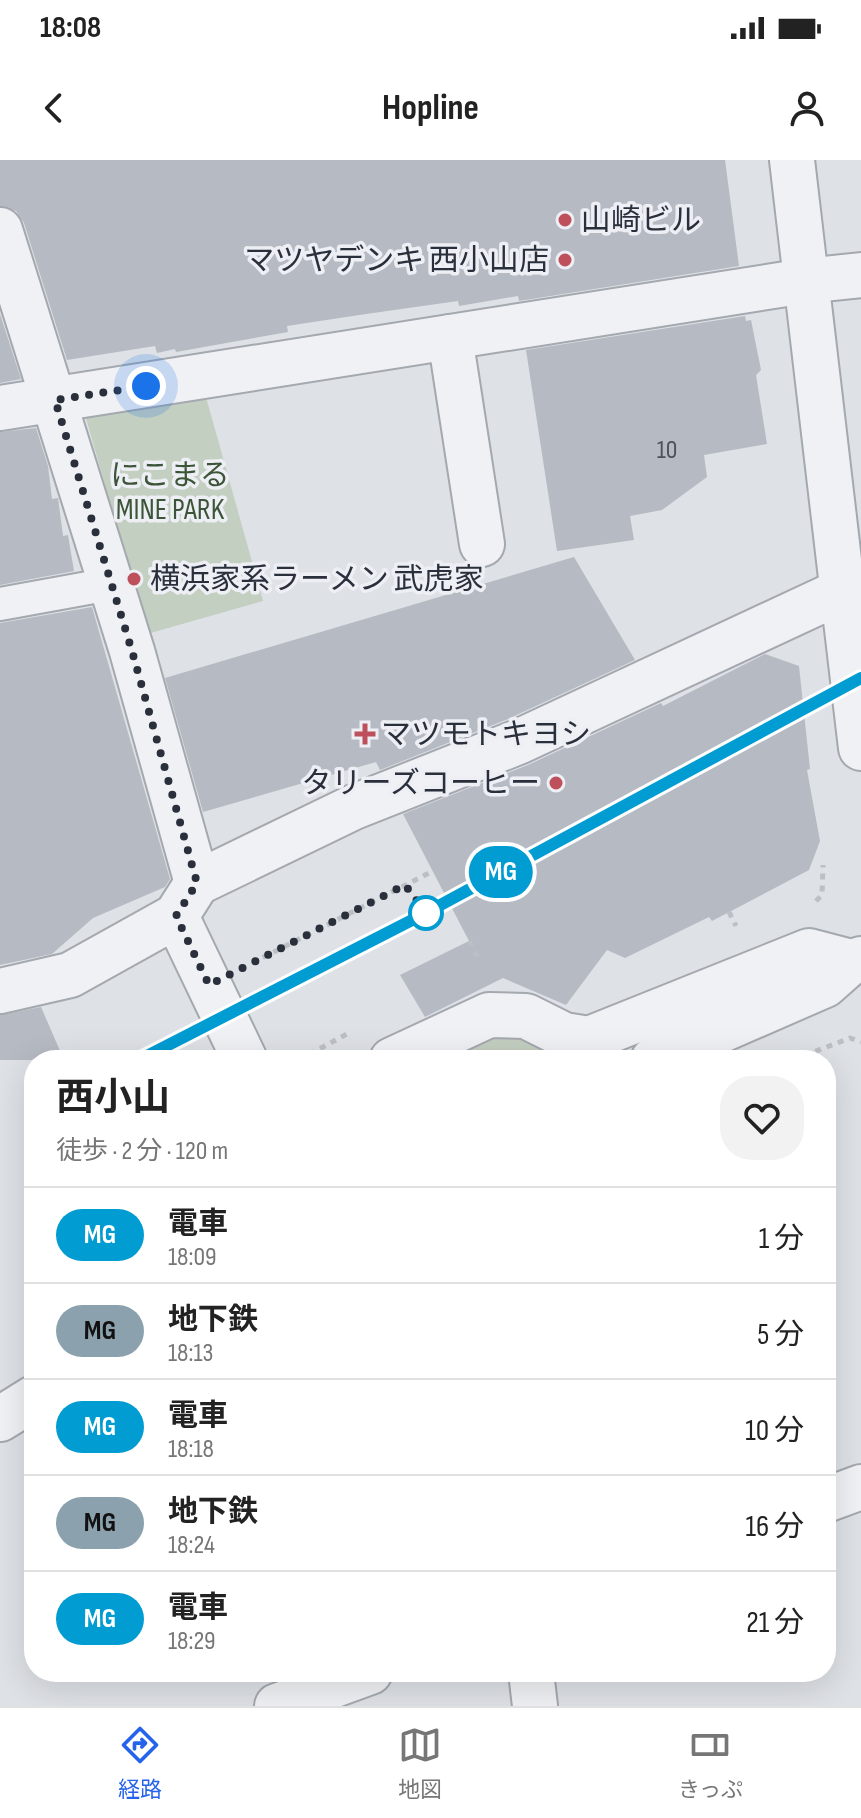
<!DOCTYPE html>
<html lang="ja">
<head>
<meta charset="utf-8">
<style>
	:root { --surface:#fff; --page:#f2f2f2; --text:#222; --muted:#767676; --line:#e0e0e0; --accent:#2563eb }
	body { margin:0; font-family:"Sofia Sans Condensed","Noto Sans JP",sans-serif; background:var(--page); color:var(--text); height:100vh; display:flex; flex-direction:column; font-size:30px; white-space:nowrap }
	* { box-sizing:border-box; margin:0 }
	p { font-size:26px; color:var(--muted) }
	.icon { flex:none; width:44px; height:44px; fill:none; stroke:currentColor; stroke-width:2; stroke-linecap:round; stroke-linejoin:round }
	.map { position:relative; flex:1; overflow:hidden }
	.side { position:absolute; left:24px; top:890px; width:812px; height:632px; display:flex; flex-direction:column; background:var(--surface); border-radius:32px; box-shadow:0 8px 32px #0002 }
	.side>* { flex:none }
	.badge { padding:0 16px; border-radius:26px; font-size:28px; line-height:52px }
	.you { position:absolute; width:40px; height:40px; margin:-20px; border:6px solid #fff; border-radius:50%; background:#1a73e8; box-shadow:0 0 0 12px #1a73e833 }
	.map>.badge { position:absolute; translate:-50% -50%; box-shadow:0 0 0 4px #fff }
	.round { display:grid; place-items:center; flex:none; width:84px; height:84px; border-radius:32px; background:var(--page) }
	.headline { display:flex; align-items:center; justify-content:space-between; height:136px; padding:0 32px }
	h1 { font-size:38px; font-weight:700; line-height:60px }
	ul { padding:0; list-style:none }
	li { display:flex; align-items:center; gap:24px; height:96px; padding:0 32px; border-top:2px solid var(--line) }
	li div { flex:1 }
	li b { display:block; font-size:30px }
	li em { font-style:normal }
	li .badge { min-width:88px; font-weight:700; text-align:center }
	.status { display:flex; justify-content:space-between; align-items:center; height:56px; padding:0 40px; background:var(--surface); direction:ltr }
	.status svg { height:22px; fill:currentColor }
	header { display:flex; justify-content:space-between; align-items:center; height:104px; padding:0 32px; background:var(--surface); font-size:36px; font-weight:700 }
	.tab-bar { display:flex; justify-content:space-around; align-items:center; height:112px; border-top:2px solid var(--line); background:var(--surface); font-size:22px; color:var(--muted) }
	.tab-bar a { display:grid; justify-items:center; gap:4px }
	.tab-bar .active { color:var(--accent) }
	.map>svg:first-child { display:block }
</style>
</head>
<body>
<div class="status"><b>18:08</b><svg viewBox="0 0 49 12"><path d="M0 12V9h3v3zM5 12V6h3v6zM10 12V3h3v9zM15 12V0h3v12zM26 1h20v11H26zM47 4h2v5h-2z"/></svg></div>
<header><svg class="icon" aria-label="back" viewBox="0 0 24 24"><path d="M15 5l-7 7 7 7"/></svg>Hopline<svg class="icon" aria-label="person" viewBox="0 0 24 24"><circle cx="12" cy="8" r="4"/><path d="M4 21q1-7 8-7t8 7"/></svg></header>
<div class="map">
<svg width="861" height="1546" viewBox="0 0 861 1546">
	<rect width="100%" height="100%" fill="#dee1e6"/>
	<g fill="#c3cfc0">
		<path d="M 206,237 L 263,441 L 147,474 L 86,258 Z"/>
		<path d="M 495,872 L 531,874 L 568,893 L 568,900 L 456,900 L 469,888 Z"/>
	</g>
	<g fill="#b6bac2">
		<path d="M 0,0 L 725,0 L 739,106 L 519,141 L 518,136 L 459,146 L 458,141 L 366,154 L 287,166 L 288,172 L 176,192 L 175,189 L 157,193 L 155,186 L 67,200 L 24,63 L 16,51 L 0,46 Z"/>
		<path d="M 0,154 L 21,219 L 0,223 Z"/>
		<path d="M 745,156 L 746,161 L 751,160 L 761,210 L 756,215 L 767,284 L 704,295 L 707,317 L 662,350 L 630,356 L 634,380 L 557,391 L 526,190 Z"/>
		<path d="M 36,268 L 48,306 L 52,339 L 58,338 L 63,376 L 68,375 L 74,411 L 0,425 L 0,272 Z"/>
		<path d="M 574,397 L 635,500 L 508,559 L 380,610 L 376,602 L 203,652 L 165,518 Z"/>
		<path d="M 92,447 L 170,719 L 165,727 L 93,758 L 52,794 L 0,805 L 0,463 Z"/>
		<path d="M 765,494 L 799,506 L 810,609 L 807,610 L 820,681 L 809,710 L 712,761 L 709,757 L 625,798 L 607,790 L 566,845 L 503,818 L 425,857 L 400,815 L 469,781 L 403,654 L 528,605 L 661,543 L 663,546 Z"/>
		<path d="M 41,847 L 64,900 L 0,900 L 0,855 Z"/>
	</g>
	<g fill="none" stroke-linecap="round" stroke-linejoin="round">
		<g stroke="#a4a8af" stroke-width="36">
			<path id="service" d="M 0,444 L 110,424"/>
		</g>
		<g stroke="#a4a8af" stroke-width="48">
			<path id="pedestrian" d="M 176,756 L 245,900"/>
		</g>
		<g stroke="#a4a8af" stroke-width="48">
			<g id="minor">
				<path d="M 0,70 L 132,491 L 197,723"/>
				<path d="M 450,177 L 482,384"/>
				<path d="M 0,248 L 805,121 L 861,115"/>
				<path d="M 0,831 L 70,815 L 176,756 L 197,723 L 354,647 L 518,582 L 842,431"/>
				<path d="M 392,900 L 489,855 L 526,856 L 564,875 L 589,879 L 809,791 L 851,802"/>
				<path d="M 653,900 L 825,825 L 851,802"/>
				<path d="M 0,1259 L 34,1238"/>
				<path d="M 826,1340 L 861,1327"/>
				<path d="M 531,1512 L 535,1546"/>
				<path d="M 277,1546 L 370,1512"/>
			</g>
		</g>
		<g stroke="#a4a8af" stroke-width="48">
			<g id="tertiary">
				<path d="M 792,0 L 861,588"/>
				<path d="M 851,802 L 861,799"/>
			</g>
		</g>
		<g stroke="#bcbfc4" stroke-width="5" stroke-dasharray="6 6" stroke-linecap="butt">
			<path d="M 816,741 L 822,735 L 823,705"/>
			<path d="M 729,752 L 736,766"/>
			<path d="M 469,781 L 480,801"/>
			<path d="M 252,803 L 433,711"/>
			<path d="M 299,900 L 347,874"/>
			<path d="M 793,900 L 850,878 L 861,882"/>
		</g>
		<use href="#service" stroke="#f0f1f4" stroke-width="32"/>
		<use href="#pedestrian" stroke="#f0f1f4" stroke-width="44"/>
		<use href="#minor" stroke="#f0f1f4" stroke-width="44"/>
		<use href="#tertiary" stroke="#f0f1f4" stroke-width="44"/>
	</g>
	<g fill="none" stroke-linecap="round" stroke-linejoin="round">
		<g stroke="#fff" stroke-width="18">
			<path id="line" d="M 139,900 L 420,756 L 861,518"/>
		</g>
		<use href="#line" stroke="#009cd2" stroke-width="12"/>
		<path stroke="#292f3b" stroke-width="8" stroke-dasharray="0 14.4" d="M 146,226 L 55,240 L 132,491 L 197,723 L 176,756 L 209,825 L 405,725 L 426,753"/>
	</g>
	<g fill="#be505c" stroke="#edeff4" stroke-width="3">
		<circle cx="565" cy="60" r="8"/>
		<circle cx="565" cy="100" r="8"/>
		<circle cx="134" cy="419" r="8"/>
		<path d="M361 562h8v8h8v8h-8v8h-8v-8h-8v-8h8z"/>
		<circle cx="556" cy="623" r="8"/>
	</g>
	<circle fill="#fff" stroke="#009cd2" stroke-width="4" cx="426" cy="753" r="16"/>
	<g text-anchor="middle" stroke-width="7" stroke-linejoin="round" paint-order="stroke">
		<g font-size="26" fill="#4c525d">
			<text x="667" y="298">10</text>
		</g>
		<g font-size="30" fill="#292f3b" stroke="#edeff4" text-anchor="start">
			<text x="581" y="70">山崎ビル</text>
			<text x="549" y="110" text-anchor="end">マツヤデンキ 西小山店</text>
			<text x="150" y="429">横浜家系ラーメン 武虎家</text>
			<text x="381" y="584">マツモトキヨシ</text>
			<text x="540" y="633" text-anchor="end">タリーズコーヒー</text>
		</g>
		<g font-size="30" fill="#3c5538" stroke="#edeff4">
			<text x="170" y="325">にこまる<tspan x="170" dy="34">MINE PARK</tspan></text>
		</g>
	</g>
</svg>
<div class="you" style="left:146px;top:226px"></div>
<b class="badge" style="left:501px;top:712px;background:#009cd2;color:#fff">MG</b>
<section class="side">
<div class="headline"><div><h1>西小山</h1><p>徒歩 · 2 分 · 120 m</p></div><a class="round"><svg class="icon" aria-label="heart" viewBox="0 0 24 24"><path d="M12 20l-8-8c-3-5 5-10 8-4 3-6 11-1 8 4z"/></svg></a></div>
<ul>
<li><span class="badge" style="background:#009cd2;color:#fff">MG</span><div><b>電車</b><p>18:09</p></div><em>1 分</em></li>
<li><span class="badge" style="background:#8ba2ae;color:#111">MG</span><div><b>地下鉄</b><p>18:13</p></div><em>5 分</em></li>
<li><span class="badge" style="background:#009cd2;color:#fff">MG</span><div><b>電車</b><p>18:18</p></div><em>10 分</em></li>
<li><span class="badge" style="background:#8ba2ae;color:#111">MG</span><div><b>地下鉄</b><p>18:24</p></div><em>16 分</em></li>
<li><span class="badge" style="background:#009cd2;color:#fff">MG</span><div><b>電車</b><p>18:29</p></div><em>21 分</em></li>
</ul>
</section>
</div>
<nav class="tab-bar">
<a class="active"><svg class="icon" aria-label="directions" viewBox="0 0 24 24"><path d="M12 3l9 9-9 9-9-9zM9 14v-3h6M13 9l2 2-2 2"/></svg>経路</a>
<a><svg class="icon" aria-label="map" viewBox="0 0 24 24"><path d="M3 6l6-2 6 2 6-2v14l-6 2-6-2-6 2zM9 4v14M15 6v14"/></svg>地図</a>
<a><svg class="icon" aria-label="tickets" viewBox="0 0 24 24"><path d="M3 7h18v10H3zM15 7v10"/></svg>きっぷ</a>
</nav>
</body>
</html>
